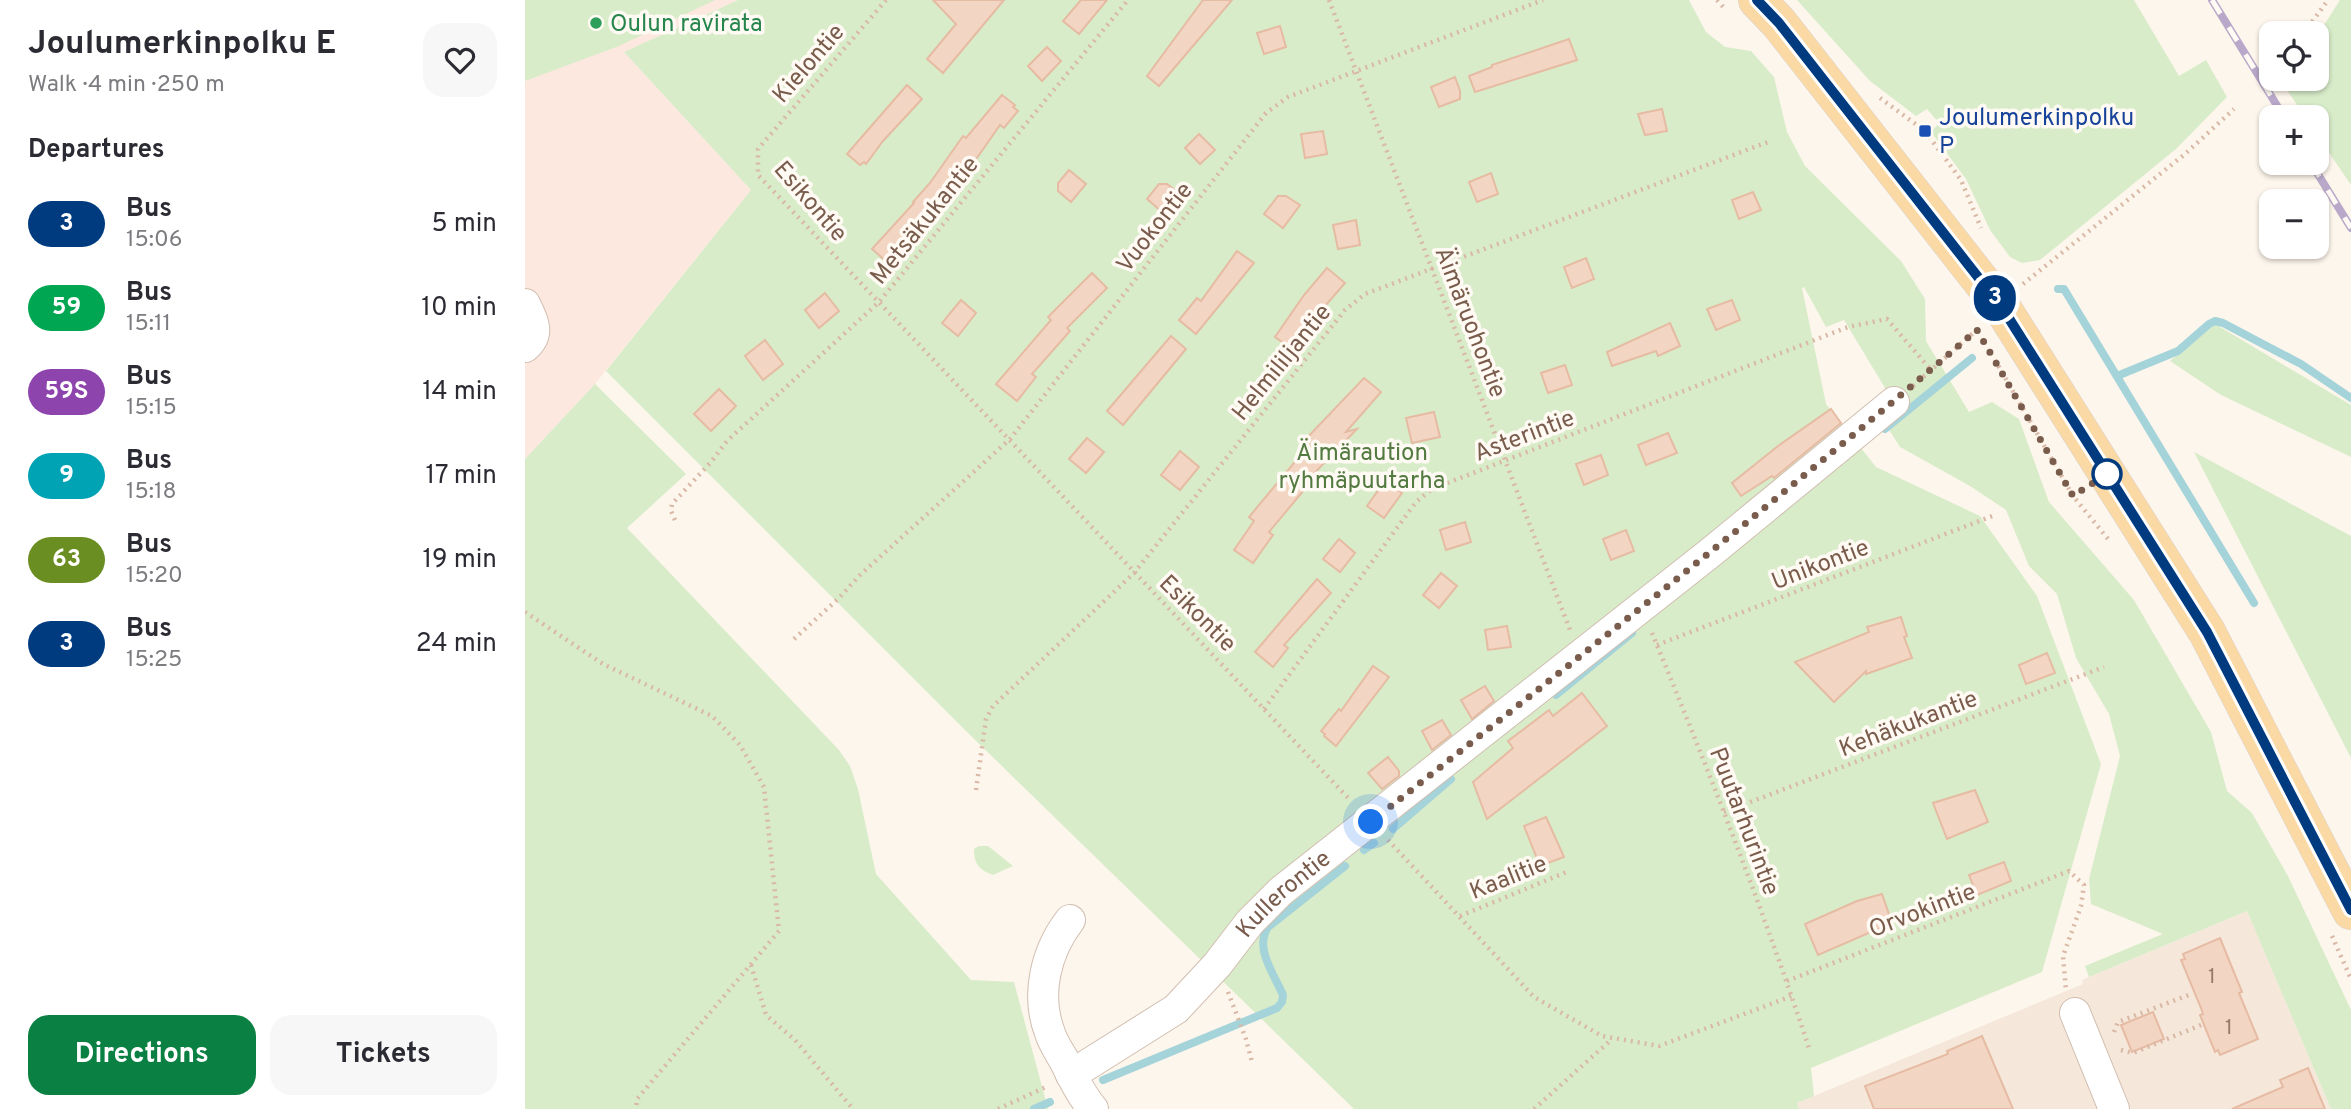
<!DOCTYPE html>
<html lang="en">
<head>
<meta charset="utf-8">
<style>
	:root { --surface:#fff; --page:#f7f7f7; --text:#2b2b33; --muted:#7c7c81; --accent:#0b8043 }
	body { margin:0; font-family:Overpass,sans-serif; background:var(--page); color:var(--text); height:100vh; display:flex; flex-direction:column; font-size:26px; white-space:nowrap }
	* { box-sizing:border-box; margin:0 }
	p { font-size:23px; color:var(--muted) }
	.icon { flex:none; width:38px; height:38px; fill:none; stroke:currentColor; stroke-width:2; stroke-linecap:round; stroke-linejoin:round }
	.map { position:relative; flex:1; overflow:hidden }
	.details { display:flex; flex-direction:column; background:var(--surface); width:525px }
	.details>* { flex:none }
	.badge { padding:0 14px; border-radius:23px; font-size:24px; line-height:46px }
	.buttons { position:absolute; left:1734px; top:21px; display:grid; gap:14px }
	.buttons a { display:grid; place-items:center; width:70px; height:70px; border-radius:14px; background:var(--surface); box-shadow:0 2px 5px #0004; font-size:35px }
	.you { position:absolute; width:35px; height:35px; margin:-18px; border:5px solid #fff; border-radius:50%; background:#1a73e8; box-shadow:0 0 0 10px #1a73e833 }
	.map>.badge { position:absolute; translate:-50% -50%; box-shadow:0 0 0 4px #fff }
	h2 { padding:0 28px; font-size:26px; line-height:63px }
	.round { display:grid; place-items:center; flex:none; width:74px; height:74px; border-radius:21px; background:var(--page) }
	.headline { display:flex; align-items:center; justify-content:space-between; height:119px; padding:0 28px }
	h1 { font-size:33px; font-weight:700; line-height:52px }
	.cta { display:flex; gap:14px; margin-top:auto; padding:14px 28px }
	.cta a { flex:1; height:80px; border-radius:21px; background:var(--accent); color:#fff; font-size:28px; font-weight:700; line-height:80px; text-align:center }
	.cta a+a { background:var(--page); color:var(--text) }
	ul { padding:0; list-style:none }
	li { display:flex; align-items:center; gap:21px; height:84px; padding:0 28px }
	li div { flex:1 }
	li b { display:block; font-size:26px }
	li em { font-style:normal }
	li .badge { min-width:77px; font-weight:700; text-align:center }
	main { display:flex; flex:1; min-height:0 }
	.map>svg:first-child { display:block }
</style>
</head>
<body>
<main>
<section class="details">
<div class="headline"><div><h1>Joulumerkinpolku E</h1><p>Walk · 4 min · 250 m</p></div><a class="round"><svg class="icon" aria-label="heart" viewBox="0 0 24 24"><path d="M12 20l-8-8c-3-5 5-10 8-4 3-6 11-1 8 4z"/></svg></a></div>
<h2>Departures</h2>
<ul>
<li><span class="badge" style="background:#003b80;color:#fff">3</span><div><b>Bus</b><p>15:06</p></div><em>5 min</em></li>
<li><span class="badge" style="background:#00a651;color:#fff">59</span><div><b>Bus</b><p>15:11</p></div><em>10 min</em></li>
<li><span class="badge" style="background:#8e44ad;color:#fff">59S</span><div><b>Bus</b><p>15:15</p></div><em>14 min</em></li>
<li><span class="badge" style="background:#00a3b4;color:#fff">9</span><div><b>Bus</b><p>15:18</p></div><em>17 min</em></li>
<li><span class="badge" style="background:#6b8e23;color:#fff">63</span><div><b>Bus</b><p>15:20</p></div><em>19 min</em></li>
<li><span class="badge" style="background:#003b80;color:#fff">3</span><div><b>Bus</b><p>15:25</p></div><em>24 min</em></li>
</ul>
<div class="cta"><a>Directions</a><a>Tickets</a></div>
</section>
<div class="map">
<svg width="1826" height="1109" viewBox="0 0 1826 1109">
	<rect width="100%" height="100%" fill="#fdf6ec"/>
	<path fill="#f5e8da" d="M 1722,911 L 1806,1109 L 1274,1109 L 1272,1103 L 1558,984 L 1557,980 L 1564,977 Z"/>
	<path fill="#fde8e0" d="M 0,0 L 213,0 L 99,52 L 226,190 L 70,384 L 0,459 Z"/>
	<g fill="#d8ecc9">
		<path d="M 0,0 L 190,0 L 94,46 L 0,81 Z"/>
		<path d="M 213,0 L 1164,0 L 1181,32 L 1200,47 L 1226,51 L 1249,77 L 1262,132 L 1280,166 L 1376,261 L 1400,299 L 1401,341 L 1444,412 L 1467,402 L 1494,419 L 1524,502 L 1609,600 L 1686,732 L 1702,791 L 1727,813 L 1763,876 L 1826,1010 L 1826,1109 L 1806,1109 L 1722,911 L 1564,977 L 1560,966 L 1638,934 L 1566,904 L 1564,879 L 1595,756 L 1584,714 L 1551,658 L 1532,594 L 1504,566 L 1481,510 L 1445,486 L 1375,447 L 1363,428 L 1377,416 L 1319,320 L 1301,327 L 1279,287 L 1277,288 L 1301,404 L 1351,467 L 1455,516 L 1512,596 L 1576,764 L 1517,972 L 1286,1068 L 1289,1096 L 1272,1103 L 1274,1109 L 829,1109 L 442,732 L 81,371 L 226,190 L 99,52 Z"/>
		<path d="M 1272,0 L 1609,0 L 1654,76 L 1681,60 L 1702,97 L 1651,149 L 1515,260 L 1497,263 L 1485,257 L 1465,230 L 1441,179 L 1406,132 L 1414,123 L 1402,109 L 1391,116 L 1345,81 Z"/>
		<path d="M 1815,0 L 1826,0 L 1826,185 L 1792,135 L 1792,117 L 1780,117 L 1756,81 L 1761,79 L 1792,79 L 1792,36 Z"/>
		<path d="M 1690,324 L 1826,405 L 1826,457 L 1696,395 L 1645,361 Z"/>
		<path d="M 70,384 L 161,474 L 102,528 L 314,750 L 325,766 L 333,789 L 351,874 L 446,980 L 489,982 L 523,1109 L 0,1109 L 0,459 Z"/>
		<path d="M 1669,452 L 1826,536 L 1826,758 Z"/>
		<path d="M 454,846 L 463,846 L 488,866 L 468,875 C 454,870 449,864 449,849 Z"/>
	</g>
	<g fill="none" stroke-linecap="round" stroke-linejoin="round">
		<g stroke="#a5d3da" stroke-width="8">
			<path d="M 1533,289 L 1539,289 L 1729,603"/>
			<path d="M 1592,376 L 1653,351 L 1684,324 L 1690,321 L 1698,323 L 1776,364 L 1826,398"/>
			<path d="M 1360,429 L 1447,358"/>
			<path d="M 1031,695 L 1107,633"/>
			<path d="M 868,829 L 926,779"/>
			<path d="M 839,850 L 849,843"/>
			<path d="M 578,1080 L 752,1008 L 757,1002 L 758,995 C 749,974 729,948 743,927 L 820,866"/>
			<path d="M 509,1109 L 525,1102"/>
		</g>
	</g>
	<g fill="#f3d5c3" stroke="#e6bba3" stroke-width="2">
		<path d="M 408,0 L 479,0 L 418,73 L 402,59 L 431,24 Z"/>
		<path d="M 556,0 L 582,0 L 554,34 L 538,21 Z"/>
		<path d="M 678,0 L 707,0 L 634,86 L 622,76 Z"/>
		<path d="M 755,26 L 761,47 L 739,54 L 732,33 Z"/>
		<path d="M 1044,39 L 1052,60 L 950,92 L 944,76 L 967,67 L 967,65 Z"/>
		<path d="M 522,47 L 536,61 L 517,81 L 503,66 Z"/>
		<path d="M 930,77 L 935,91 L 935,99 L 914,107 L 906,87 Z"/>
		<path d="M 382,85 L 397,99 L 358,141 L 341,164 L 339,162 L 335,165 L 322,154 Z"/>
		<path d="M 477,95 L 490,105 L 488,107 L 493,111 L 479,128 L 475,125 L 438,178 L 435,176 L 392,231 L 363,263 L 347,249 L 389,203 L 388,202 L 405,183 L 438,136 L 441,138 Z"/>
		<path d="M 1137,109 L 1142,131 L 1120,135 L 1113,114 Z"/>
		<path d="M 798,131 L 802,154 L 780,158 L 776,134 Z"/>
		<path d="M 674,134 L 690,150 L 675,164 L 660,148 Z"/>
		<path d="M 544,170 L 561,184 L 546,202 L 533,191 L 533,183 Z"/>
		<path d="M 966,173 L 973,194 L 952,202 L 944,182 Z"/>
		<path d="M 634,184 L 642,184 L 654,193 L 638,213 L 622,199 Z"/>
		<path d="M 1228,192 L 1236,210 L 1214,219 L 1207,200 Z"/>
		<path d="M 753,196 L 761,196 L 775,205 L 758,228 L 739,214 Z"/>
		<path d="M 831,220 L 835,245 L 813,249 L 808,225 Z"/>
		<path d="M 712,251 L 729,263 L 671,334 L 654,320 L 672,298 L 676,301 Z"/>
		<path d="M 1061,258 L 1069,279 L 1047,288 L 1039,267 Z"/>
		<path d="M 802,268 L 820,283 L 786,322 L 767,349 L 750,337 L 779,295 Z"/>
		<path d="M 567,273 L 582,288 L 542,328 L 545,331 L 507,374 L 511,377 L 492,401 L 471,384 L 526,320 L 523,317 Z"/>
		<path d="M 300,293 L 314,311 L 294,328 L 280,310 Z"/>
		<path d="M 436,300 L 451,313 L 433,336 L 417,323 Z"/>
		<path d="M 1207,300 L 1215,320 L 1191,330 L 1182,309 Z"/>
		<path d="M 1145,323 L 1155,346 L 1133,356 L 1131,351 L 1087,366 L 1082,352 Z"/>
		<path d="M 646,336 L 661,349 L 598,425 L 582,411 Z"/>
		<path d="M 240,340 L 258,364 L 238,380 L 220,356 Z"/>
		<path d="M 1040,365 L 1047,385 L 1023,393 L 1016,373 Z"/>
		<path d="M 839,378 L 856,392 L 821,432 L 832,429 L 776,487 L 779,490 L 744,532 L 748,535 L 728,563 L 709,550 L 729,521 L 724,517 L 784,445 L 779,441 Z"/>
		<path d="M 194,389 L 211,406 L 186,431 L 169,414 Z"/>
		<path d="M 1306,409 L 1316,423 L 1249,478 L 1247,476 L 1216,496 L 1207,483 L 1253,446 Z"/>
		<path d="M 909,412 L 915,437 L 887,443 L 881,418 Z"/>
		<path d="M 1143,433 L 1152,453 L 1121,465 L 1113,445 Z"/>
		<path d="M 562,438 L 579,452 L 561,473 L 544,459 Z"/>
		<path d="M 655,451 L 674,467 L 655,490 L 636,475 Z"/>
		<path d="M 1076,455 L 1083,475 L 1059,485 L 1051,464 Z"/>
		<path d="M 860,481 L 877,493 L 859,518 L 842,506 Z"/>
		<path d="M 940,522 L 946,542 L 921,550 L 915,530 Z"/>
		<path d="M 1101,530 L 1109,551 L 1086,560 L 1078,539 Z"/>
		<path d="M 814,539 L 830,553 L 815,572 L 798,559 Z"/>
		<path d="M 916,573 L 932,586 L 914,608 L 898,595 Z"/>
		<path d="M 792,579 L 806,593 L 759,645 L 763,648 L 748,667 L 730,652 Z"/>
		<path d="M 1376,617 L 1382,636 L 1379,637 L 1387,658 L 1341,674 L 1341,671 L 1309,702 L 1270,662 L 1344,632 L 1342,627 Z"/>
		<path d="M 982,626 L 986,647 L 963,650 L 960,630 Z"/>
		<path d="M 1522,653 L 1530,673 L 1501,684 L 1494,665 Z"/>
		<path d="M 848,666 L 864,677 L 811,746 L 799,736 L 800,734 L 796,731 L 814,709 L 816,711 Z"/>
		<path d="M 960,686 L 969,701 L 947,719 L 936,700 Z"/>
		<path d="M 1057,693 L 1082,726 L 962,819 L 948,782 L 988,748 L 983,741 L 1024,710 L 1028,716 Z"/>
		<path d="M 917,720 L 926,735 L 907,750 L 897,731 Z"/>
		<path d="M 863,757 L 874,771 L 874,776 L 857,789 L 843,773 Z"/>
		<path d="M 1450,790 L 1463,822 L 1422,839 L 1408,803 Z"/>
		<path d="M 1021,817 L 1039,857 L 1015,866 L 999,826 Z"/>
		<path d="M 1479,862 L 1486,881 L 1452,895 L 1444,875 Z"/>
		<path d="M 1357,894 L 1367,923 L 1293,955 L 1280,924 L 1332,901 Z"/>
		<path d="M 1695,938 L 1717,992 L 1714,993 L 1733,1039 L 1695,1055 L 1693,1050 L 1690,1052 L 1675,1015 L 1678,1014 L 1676,1008 L 1656,960 L 1660,959 L 1658,954 Z"/>
		<path d="M 1628,1012 L 1639,1039 L 1607,1052 L 1596,1025 Z"/>
		<path d="M 1457,1036 L 1488,1109 L 1349,1109 L 1340,1086 L 1423,1054 L 1422,1051 Z"/>
		<path d="M 1783,1068 L 1800,1109 L 1707,1109 L 1758,1087 L 1755,1080 Z"/>
	</g>
	<g fill="none" stroke-linecap="round" stroke-linejoin="round">
		<g stroke="#d1beb0" stroke-width="32">
			<g id="minor">
				<path d="M 0,304 C 8,320 16,334 0,347"/>
				<path d="M 545,920 C 521,951 510,995 525,1033 C 528,1043 535,1053 540,1062 C 548,1078 556,1095 568,1109"/>
				<path d="M 1550,1013 L 1589,1109"/>
				<path id="s1" d="M 546,1075 L 651,1009 L 692,965 L 725,922 L 756,891 L 1185,553 L 1369,402"/>
			</g>
		</g>
		<g stroke="#dad1cd" stroke-width="38">
			<path id="major" d="M 1232,0 L 1254,23 L 1478,309 L 1682,632 L 1826,911"/>
		</g>
		<g stroke="#d9b8a5" stroke-width="4.5" stroke-dasharray="2 5" stroke-linecap="butt">
			<path d="M 361,0 L 233,149 L 233,175 C 431,383 628,592 826,801"/>
			<path d="M 804,0 L 1045,630"/>
			<path d="M 1192,0 L 1201,10"/>
			<path d="M 1779,33 L 1803,0"/>
			<path d="M 1355,98 L 1400,131 L 1436,180 L 1456,228"/>
			<path d="M 1498,284 L 1660,154 L 1709,109"/>
			<path d="M 1470,360 L 1548,496 L 1583,539"/>
			<path d="M 1388,386 L 1455,327"/>
			<path d="M 150,520 L 146,511 L 147,504 L 186,462 L 202,441 L 354,302 L 603,0"/>
			<path d="M 0,612 L 78,664 L 187,716 L 215,745 L 239,787 L 254,931 L 112,1099 L 111,1109"/>
			<path d="M 1127,633 C 1184,771 1238,909 1285,1051"/>
			<path d="M 269,639 L 313,599 L 335,575 L 485,439 L 741,113 L 763,97 L 1018,0"/>
			<path d="M 1132,645 L 1470,515"/>
			<path d="M 739,709 L 891,502 L 907,489 L 1323,327 L 1362,319 L 1406,370"/>
			<path d="M 451,790 L 461,719 L 468,706 L 609,573 L 820,310 L 840,294 L 1243,142"/>
			<path d="M 1199,812 L 1579,667"/>
			<path d="M 863,840 L 1009,997 L 1077,1036 L 1134,1046 L 1267,996"/>
			<path d="M 935,916 L 1044,871"/>
			<path d="M 1807,936 L 1826,979"/>
			<path d="M 226,965 L 241,1015 L 270,1040 L 328,1109"/>
			<path d="M 1262,981 L 1544,871 L 1559,885 L 1556,906 L 1538,956 L 1541,990"/>
			<path d="M 703,992 L 721,1039 L 727,1062"/>
			<path d="M 1589,1032 L 1593,1022 L 1666,994"/>
			<path d="M 1596,1050 L 1608,1053 L 1676,1025"/>
			<path d="M 473,1109 L 523,1086"/>
			<path d="M 1009,1109 L 1087,1039"/>
		</g>
		<use href="#minor" stroke="#fff" stroke-width="30"/>
		<use href="#major" stroke="#fbd9a5" stroke-width="37"/>
		<g stroke="#b9a8c9" stroke-width="8">
			<g id="rail">
				<path d="M 1687,0 L 1759,117"/>
				<path d="M 1786,163 L 1826,228"/>
			</g>
		</g>
		<use href="#rail" stroke="#fffaf3" stroke-width="5" stroke-dasharray="16" stroke-linecap="butt"/>
	</g>
	<g fill="none" stroke-linecap="round" stroke-linejoin="round">
		<g stroke="#fff" stroke-width="16">
			<path id="line" d="M 1232,0 L 1254,23 L 1478,309 L 1682,632 L 1826,910"/>
		</g>
		<use href="#line" stroke="#003b80" stroke-width="10"/>
		<path stroke="#7a5c4d" stroke-width="7" stroke-dasharray="0 12.6" d="M 846,822 C 1050,660 1255,500 1452,330 L 1548,496 L 1582,474"/>
	</g>
	<circle fill="#2e9e5b" stroke="#fffaf3" stroke-width="2.5" cx="71" cy="23" r="7"/>
	<rect fill="#1a4fb4" stroke="#fffaf3" stroke-width="2.5" x="1393" y="124" width="14" height="14" rx="3.5"/>
	<circle fill="#fff" stroke="#003b80" stroke-width="3.5" cx="1582" cy="474" r="14"/>
	<g text-anchor="middle" stroke-width="7" stroke-linejoin="round" paint-order="stroke">
		<g font-size="21" fill="#987a6a">
			<text x="1687" y="983">1</text>
			<text x="1704" y="1034">1</text>
		</g>
		<g font-size="24" fill="#27864d" stroke="#fffaf3" text-anchor="start">
			<text x="85" y="31">Oulun ravirata</text>
		</g>
		<g font-size="24" fill="#7a5c4d" stroke="#fffaf3">
			<text transform="translate(283 63) rotate(-49)" y="8">Kielontie</text>
			<text transform="translate(286 201) rotate(49)" y="8">Esikontie</text>
			<text transform="translate(399 220) rotate(-51)" y="8">Metsäkukantie</text>
			<text transform="translate(629 227) rotate(-52)" y="8">Vuokontie</text>
			<text transform="translate(946 322) rotate(69)" y="8">Äimäruohontie</text>
			<text transform="translate(756 362) rotate(-51)" y="8">Helmililjantie</text>
			<text transform="translate(999 435) rotate(-21)" y="8">Asterintie</text>
			<text transform="translate(1295 564) rotate(-21)" y="8">Unikontie</text>
			<text transform="translate(673 613) rotate(45)" y="8">Esikontie</text>
			<text transform="translate(1383 723) rotate(-21)" y="8">Kehäkukantie</text>
			<text transform="translate(1220 821) rotate(69)" y="8">Puutarhurintie</text>
			<text transform="translate(983 877) rotate(-22)" y="8">Kaalitie</text>
			<text dy="8" stroke="none"><textPath href="#s1" startOffset="282">Kullerontie</textPath></text>
			<text transform="translate(1397 910) rotate(-21)" y="8">Orvokintie</text>
		</g>
		<g font-size="24" fill="#164399" stroke="#fffaf3" text-anchor="start">
			<text x="1414" y="125">Joulumerkinpolku<tspan x="1414" dy="28">P</tspan></text>
		</g>
		<g font-size="24" fill="#537a41" stroke="#fffaf3">
			<text x="837" y="460">Äimäraution<tspan x="837" dy="28">ryhmäpuutarha</tspan></text>
		</g>
	</g>
</svg>
<div class="buttons">
<a><svg class="icon" aria-label="locate" viewBox="0 0 24 24"><circle cx="12" cy="12" r="6"/><path d="M12 2v4M12 18v4M2 12h4M18 12h4"/></svg></a>
<a>+</a>
<a>−</a>
</div>
<div class="you" style="left:846px;top:822px"></div>
<b class="badge" style="left:1470px;top:298px;background:#003b80;color:#fff">3</b>
</div>
</main>
</body>
</html>
